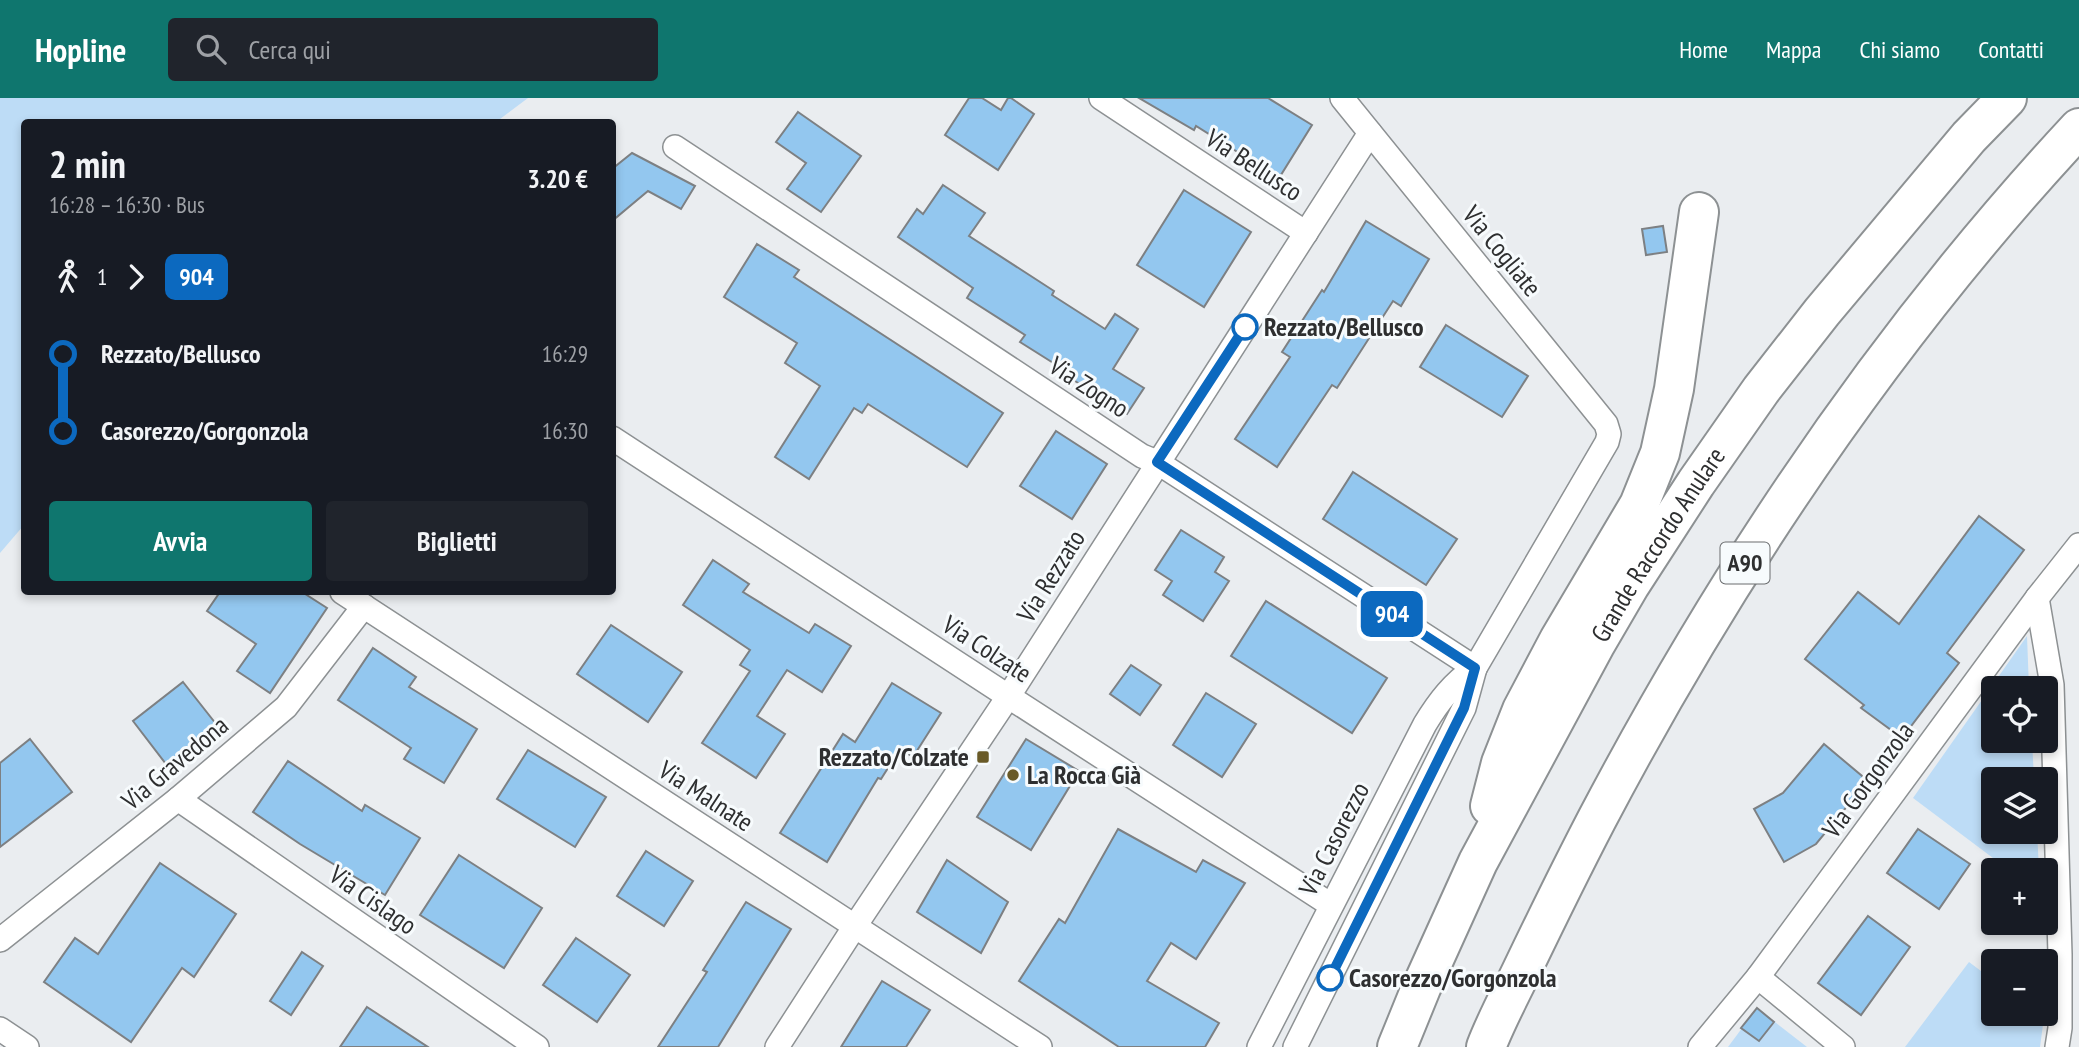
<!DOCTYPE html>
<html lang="it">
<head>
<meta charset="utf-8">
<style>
	:root { --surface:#171b24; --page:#20242c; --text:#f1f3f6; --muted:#9ea1a6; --accent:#0f766e }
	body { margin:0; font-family:"PT Sans Narrow",sans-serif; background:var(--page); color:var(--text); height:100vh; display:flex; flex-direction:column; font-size:26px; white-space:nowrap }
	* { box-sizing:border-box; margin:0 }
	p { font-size:23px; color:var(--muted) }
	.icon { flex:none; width:38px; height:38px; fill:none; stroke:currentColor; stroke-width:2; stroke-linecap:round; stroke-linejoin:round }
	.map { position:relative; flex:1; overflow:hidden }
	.side { position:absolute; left:21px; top:21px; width:595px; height:476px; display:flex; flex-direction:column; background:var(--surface); border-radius:7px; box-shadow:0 4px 10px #0003 }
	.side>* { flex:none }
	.badge { padding:0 14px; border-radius:10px; font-size:24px; line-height:46px }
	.controls { position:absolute; left:1981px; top:578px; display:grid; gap:14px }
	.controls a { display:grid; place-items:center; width:77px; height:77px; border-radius:7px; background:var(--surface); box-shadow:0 4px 10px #0003; font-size:35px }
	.map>.badge { position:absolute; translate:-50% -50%; box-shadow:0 0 0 4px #fff }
	.legs { display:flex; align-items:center; gap:10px; height:77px; padding:0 28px; font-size:23px }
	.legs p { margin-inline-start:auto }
	.head { display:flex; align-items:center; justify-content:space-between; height:119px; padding:0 28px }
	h1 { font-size:38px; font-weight:700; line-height:52px }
	.primary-button { display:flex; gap:14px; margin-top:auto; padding:14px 28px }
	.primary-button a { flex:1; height:80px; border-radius:7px; background:var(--accent); color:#fff; font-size:28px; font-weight:700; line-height:80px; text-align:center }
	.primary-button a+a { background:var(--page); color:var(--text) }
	ul { padding:0 28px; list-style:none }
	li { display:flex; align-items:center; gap:24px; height:77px; font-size:26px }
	li i { display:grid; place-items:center; width:10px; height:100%; margin:0 9px; background:currentColor }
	li i::after { content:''; width:18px; height:18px; margin:-9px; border:5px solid; border-radius:50%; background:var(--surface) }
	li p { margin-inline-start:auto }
	li:first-child i { background:linear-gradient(#0000 50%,currentColor 0) }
	li:last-child i { background:linear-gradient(currentColor 50%,#0000 0) }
	header { display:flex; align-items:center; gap:42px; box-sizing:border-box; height:98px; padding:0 35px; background:var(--accent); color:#fff }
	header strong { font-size:33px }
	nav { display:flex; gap:38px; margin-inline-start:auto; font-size:24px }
	.search { width:490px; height:63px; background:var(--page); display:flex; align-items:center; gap:18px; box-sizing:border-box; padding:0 24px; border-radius:7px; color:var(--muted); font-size:26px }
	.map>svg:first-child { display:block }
</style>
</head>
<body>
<header>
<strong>Hopline</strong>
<div class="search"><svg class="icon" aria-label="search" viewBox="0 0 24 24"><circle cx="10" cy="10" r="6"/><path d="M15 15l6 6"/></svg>Cerca qui</div>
<nav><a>Home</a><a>Mappa</a><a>Chi siamo</a><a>Contatti</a></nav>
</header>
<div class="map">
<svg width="2079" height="949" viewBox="0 0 2079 949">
	<rect width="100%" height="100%" fill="#eaedf0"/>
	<g fill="#bddcf6">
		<path d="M 0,0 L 528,0 L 496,24 L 24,24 L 24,427 L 0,455 Z"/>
		<path d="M 2027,538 L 2029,590 L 1993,590 L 1993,642 L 2032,642 L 2034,681 L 1993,681 L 1993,733 L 2037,733 L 2039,772 L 2009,772 L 1913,700 Z"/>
		<path d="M 1969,864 L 1993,882 L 1993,915 L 2039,915 L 2044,919 L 2040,949 L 1905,949 Z"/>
		<path d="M 1757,910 L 1807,949 L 1728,949 Z"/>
	</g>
	<g fill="#93c7ef" stroke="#7d8083" stroke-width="2">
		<path d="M 969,0 L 982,0 L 1001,12 L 1008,0 L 1011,0 L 1034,16 L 998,72 L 945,37 Z"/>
		<path d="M 1139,0 L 1268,0 L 1312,27 L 1279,80 L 1196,28 L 1194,32 Z"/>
		<path d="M 798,14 L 861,58 L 821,114 L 787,91 L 806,65 L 776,44 Z"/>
		<path d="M 632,55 L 695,88 L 681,111 L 648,93 L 612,123 L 612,71 Z"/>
		<path d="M 943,87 L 985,115 L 969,138 L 1054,193 L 1052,197 L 1105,231 L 1115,216 L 1138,231 L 1113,271 L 1144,290 L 1127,316 L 1064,276 L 1066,273 L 1020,244 L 1025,237 L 967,200 L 973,190 L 898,139 L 917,111 L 923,116 Z"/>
		<path d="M 1184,92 L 1251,134 L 1204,209 L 1137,167 Z"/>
		<path d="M 1366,123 L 1429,161 L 1401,208 L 1393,203 L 1337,290 L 1332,287 L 1277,369 L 1235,341 L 1290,259 L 1282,254 L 1322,192 L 1324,194 Z"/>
		<path d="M 1663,128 L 1667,154 L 1646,157 L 1642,131 Z"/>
		<path d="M 757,146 L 799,172 L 794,179 L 1003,315 L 967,369 L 868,306 L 862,315 L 854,310 L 809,381 L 775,359 L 820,288 L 785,265 L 797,245 L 724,199 Z"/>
		<path d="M 1446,227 L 1528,278 L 1502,319 L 1420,269 Z"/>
		<path d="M 1056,333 L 1107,366 L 1072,421 L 1020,388 Z"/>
		<path d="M 1353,374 L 1457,441 L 1426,487 L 1323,421 Z"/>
		<path d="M 1979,418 L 2024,452 L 1947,555 L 1959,565 L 1902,640 L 1861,610 L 1864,607 L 1805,561 L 1858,494 L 1899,526 Z"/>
		<path d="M 1181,432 L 1224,459 L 1215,474 L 1229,483 L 1203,523 L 1163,497 L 1172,483 L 1155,472 Z"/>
		<path d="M 713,462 L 749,486 L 743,494 L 809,535 L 815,526 L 851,548 L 822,594 L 787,572 L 757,618 L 785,636 L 756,680 L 702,645 L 750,573 L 740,567 L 750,552 L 683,507 Z"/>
		<path d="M 220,494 L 302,494 L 327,510 L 270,595 L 237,573 L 256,546 L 207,513 Z"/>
		<path d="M 1266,503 L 1387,580 L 1352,635 L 1231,558 Z"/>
		<path d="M 611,527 L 682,574 L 648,624 L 577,576 Z"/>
		<path d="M 373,550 L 416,579 L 409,589 L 477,631 L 444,685 L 404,661 L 411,650 L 338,602 Z"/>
		<path d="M 1131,567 L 1161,587 L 1140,617 L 1110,596 Z"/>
		<path d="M 183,584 L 220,631 L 169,670 L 133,623 Z"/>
		<path d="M 892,585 L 941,615 L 913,659 L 900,651 L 881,681 L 878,680 L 827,764 L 780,735 L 843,636 L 855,644 Z"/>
		<path d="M 1206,595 L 1256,626 L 1222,679 L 1173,647 Z"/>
		<path d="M 30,641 L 72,694 L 0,749 L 0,665 Z"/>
		<path d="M 1026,641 L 1079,673 L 1031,752 L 977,719 Z"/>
		<path d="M 1824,646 L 1868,683 L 1816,746 L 1784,764 L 1754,711 L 1783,695 Z"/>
		<path d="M 528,652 L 606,699 L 575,749 L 497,701 Z"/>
		<path d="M 288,663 L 362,713 L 365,707 L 420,740 L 385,797 L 300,746 L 253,714 Z"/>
		<path d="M 1118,731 L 1196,774 L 1203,762 L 1245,785 L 1196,861 L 1171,845 L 1147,883 L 1219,925 L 1205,949 L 1119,949 L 1019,883 L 1059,821 L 1065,825 Z"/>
		<path d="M 1918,731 L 1970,766 L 1939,811 L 1887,775 Z"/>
		<path d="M 646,753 L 693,783 L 664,828 L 617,798 Z"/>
		<path d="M 459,757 L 542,810 L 504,870 L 420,817 Z"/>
		<path d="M 947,762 L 1008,804 L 981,855 L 917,814 Z"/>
		<path d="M 160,765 L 236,816 L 194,879 L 182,870 L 131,944 L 44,884 L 75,840 L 98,856 Z"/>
		<path d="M 746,804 L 791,831 L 718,949 L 658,949 L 707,874 L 703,872 Z"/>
		<path d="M 1868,818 L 1910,849 L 1861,917 L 1818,885 Z"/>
		<path d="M 576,840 L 630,877 L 597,924 L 543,887 Z"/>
		<path d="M 302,854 L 323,868 L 291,917 L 270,903 Z"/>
		<path d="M 882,883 L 930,912 L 906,949 L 841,949 Z"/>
		<path d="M 367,909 L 428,949 L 340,949 Z"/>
		<path d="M 1757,910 L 1774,924 L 1759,943 L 1741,930 Z"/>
	</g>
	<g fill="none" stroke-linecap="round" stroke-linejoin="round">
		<g stroke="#8d9193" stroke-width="26">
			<g id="minor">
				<path d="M 1101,0 L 1306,135"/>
				<path d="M 675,49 L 1142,358 L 1157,364 L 1475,570"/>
				<path d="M 612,340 L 1020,606 L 1331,807"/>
				<path d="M 342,494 L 1040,949"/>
				<path d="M 2037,500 L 2052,587 L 2060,856 L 2060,930 L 2057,949"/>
				<path d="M 178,701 L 537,949"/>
				<path d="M 0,842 L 178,701 L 286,609 L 364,508"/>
				<path d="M 1758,879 L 1843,949"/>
				<path d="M 0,931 L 27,949"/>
				<path d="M 777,949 L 855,828 L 1008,599 L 1370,35"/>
				<path d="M 1259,949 L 1425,626 C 1439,603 1453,585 1475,570"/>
				<path d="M 1295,949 L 1464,610 L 1475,570 L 1607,344 L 1609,336 L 1606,326 L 1342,0"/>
				<path d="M 1700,949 L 1758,879 L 2037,500 L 2079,447"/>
			</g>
		</g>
		<g stroke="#8d9193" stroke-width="42">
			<g id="motorway">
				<path d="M 1490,708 L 1501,665 L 1522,612 L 1559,542 L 1639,407 L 1660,355 L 1674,291 L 1699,114"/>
				<path id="s1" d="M 1397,949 L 1421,890 L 1478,764 L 1595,547 L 1630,487 L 1696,385 L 1761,292 L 1822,214 L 1969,39 L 2007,0"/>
				<path d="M 1486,949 C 1496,923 1509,899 1521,874 C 1546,822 1571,771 1597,721 C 1728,472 1887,236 2079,30"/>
			</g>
		</g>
		<use href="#minor" stroke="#fff" stroke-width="23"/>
		<use href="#motorway" stroke="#fff" stroke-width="38"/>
	</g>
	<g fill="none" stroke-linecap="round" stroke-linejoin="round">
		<g stroke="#fff" stroke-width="16">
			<path id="line-1" d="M 1245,229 L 1157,364 L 1475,570 L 1464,610 L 1330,880"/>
		</g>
		<use href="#line-1" stroke="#0c69bf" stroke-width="10"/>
	</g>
	<g fill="#fff" stroke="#0c69bf" stroke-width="3.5">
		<circle cx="1245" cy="229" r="12"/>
		<circle cx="1330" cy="880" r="12"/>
	</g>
	<g fill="#695a27" stroke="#f7fbfd" stroke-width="2.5">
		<rect x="976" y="652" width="14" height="14" rx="3.5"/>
		<circle cx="1013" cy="677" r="7"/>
	</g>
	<g text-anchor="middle" stroke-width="6" stroke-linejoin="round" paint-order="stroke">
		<rect fill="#f7fbfd" stroke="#6a6c6e" stroke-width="2" x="1720.5" y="444.5" width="49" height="41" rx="5"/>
		<g font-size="24" font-weight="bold" fill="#2e2f30">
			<text x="1745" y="473">A90</text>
		</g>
		<g font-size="26" fill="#2e2f30" stroke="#f7fbfd">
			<text transform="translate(1254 67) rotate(33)" y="9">Via Bellusco</text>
			<text transform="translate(1502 153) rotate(51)" y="9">Via Cogliate</text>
			<text transform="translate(1089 289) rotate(33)" y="9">Via Zogno</text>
			<text dy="9" stroke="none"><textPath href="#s1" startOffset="567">Grande Raccordo Anulare</textPath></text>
			<text transform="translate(1051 478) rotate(-58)" y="9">Via Rezzato</text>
			<text transform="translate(987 551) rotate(33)" y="9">Via Colzate</text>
			<text transform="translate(175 665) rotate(-40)" y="9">Via Gravedona</text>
			<text transform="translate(1868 682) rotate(-54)" y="9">Via Gorgonzola</text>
			<text transform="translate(706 698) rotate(33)" y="9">Via Malnate</text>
			<text transform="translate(1334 741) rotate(-63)" y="9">Via Casorezzo</text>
			<text transform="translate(373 802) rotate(35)" y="9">Via Cislago</text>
		</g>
		<g font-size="26" font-weight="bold" fill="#2e2f30" stroke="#f7fbfd" text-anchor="start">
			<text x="1264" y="238">Rezzato/Bellusco</text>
			<text x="1349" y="889">Casorezzo/Gorgonzola</text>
		</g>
		<g font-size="26" font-weight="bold" fill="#2e2f30" stroke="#f7fbfd" text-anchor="end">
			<text x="969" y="668">Rezzato/Colzate</text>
			<text x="1027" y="686" text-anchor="start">La Rocca Già</text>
		</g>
	</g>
</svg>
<div class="controls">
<a><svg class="icon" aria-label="locate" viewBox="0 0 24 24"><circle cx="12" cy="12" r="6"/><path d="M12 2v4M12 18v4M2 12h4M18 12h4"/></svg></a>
<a><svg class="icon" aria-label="layers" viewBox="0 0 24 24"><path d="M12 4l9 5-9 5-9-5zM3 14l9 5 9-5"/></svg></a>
<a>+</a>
<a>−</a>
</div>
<b class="badge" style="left:1392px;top:516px;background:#0c69bf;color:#fff">904</b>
<section class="side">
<div class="head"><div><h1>2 min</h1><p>16:28 – 16:30 · Bus</p></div><b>3.20 €</b></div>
<div class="legs"><svg class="icon" aria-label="walk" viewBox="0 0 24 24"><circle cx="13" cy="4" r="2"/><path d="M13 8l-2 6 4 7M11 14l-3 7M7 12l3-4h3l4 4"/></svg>1<svg class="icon" aria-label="forward" viewBox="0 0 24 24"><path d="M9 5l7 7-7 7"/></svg><b class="badge" style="background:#0c69bf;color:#fff">904</b></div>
<ul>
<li><i style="color:#0c69bf"></i><b>Rezzato/Bellusco</b><p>16:29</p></li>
<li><i style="color:#0c69bf"></i><b>Casorezzo/Gorgonzola</b><p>16:30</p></li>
</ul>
<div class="primary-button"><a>Avvia</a><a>Biglietti</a></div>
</section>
</div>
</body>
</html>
